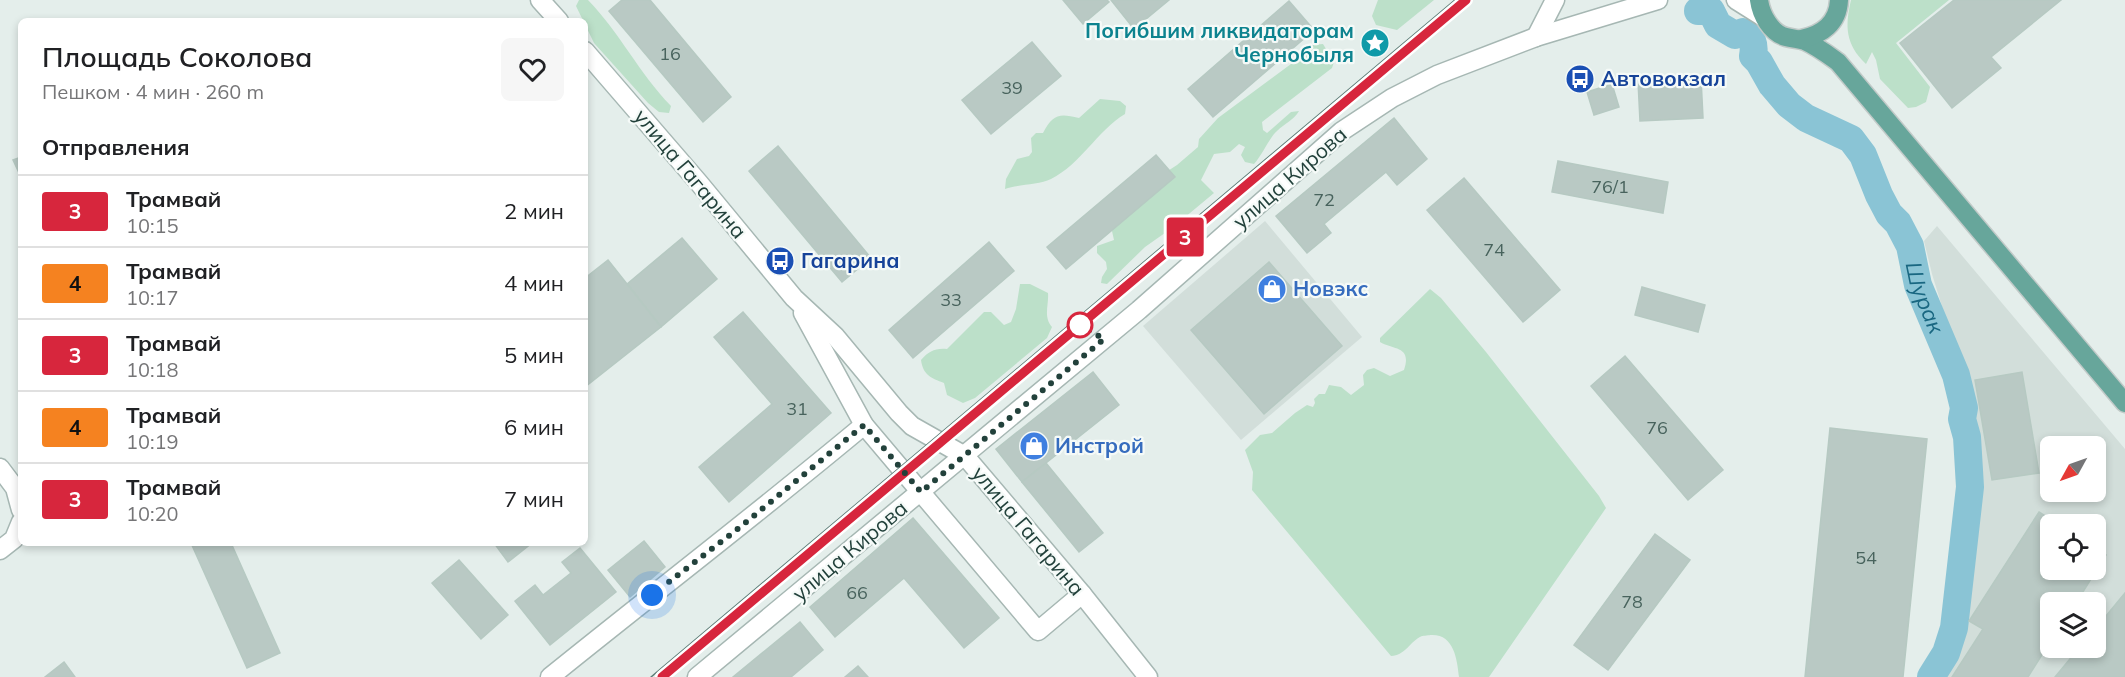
<!DOCTYPE html>
<html lang="ru">
<head>
<meta charset="utf-8">
<style>
	:root { --surface:#fff; --page:#f6f6f6; --text:#202124; --muted:#757577; --line:#e0e0e0 }
	body { margin:0; font-family:Mulish,sans-serif; background:var(--page); color:var(--text); height:100vh; display:flex; flex-direction:column; font-size:22px; white-space:nowrap }
	* { box-sizing:border-box; margin:0 }
	p { font-size:20px; color:var(--muted) }
	.icon { flex:none; width:33px; height:33px; fill:none; stroke:currentColor; stroke-width:2; stroke-linecap:round; stroke-linejoin:round }
	.map { position:relative; flex:1; overflow:hidden }
	.details { position:absolute; left:18px; top:18px; width:570px; height:528px; display:flex; flex-direction:column; background:var(--surface); border-radius:9px; box-shadow:0 3px 9px #0003 }
	.details>* { flex:none }
	.badge { padding:0 12px; border-radius:4px; font-size:21px; line-height:39px }
	.needle { width:39px; rotate:230deg }
	.buttons { position:absolute; left:2040px; top:436px; display:grid; gap:12px }
	.buttons a { display:grid; place-items:center; width:66px; height:66px; border-radius:9px; background:var(--surface); box-shadow:0 3px 9px #0003; font-size:30px }
	.you { position:absolute; width:30px; height:30px; margin:-15px; border:4px solid #fff; border-radius:50%; background:#1a73e8; box-shadow:0 0 0 9px #1a73e833 }
	.map>.badge { position:absolute; translate:-50% -50%; box-shadow:0 0 0 3px #fff }
	h2 { padding:0 24px; font-size:22px; line-height:54px }
	.round { display:grid; place-items:center; flex:none; width:63px; height:63px; border-radius:9px; background:var(--page) }
	.overview { display:flex; align-items:center; justify-content:space-between; height:102px; padding:0 24px }
	h1 { font-size:28px; font-weight:600; line-height:45px }
	ul { padding:0; list-style:none }
	li { display:flex; align-items:center; gap:18px; height:72px; padding:0 24px; border-top:2px solid var(--line) }
	li div { flex:1 }
	li b { display:block; font-size:22px }
	li em { font-style:normal }
	li .badge { min-width:66px; font-weight:700; text-align:center }
	.map>svg:first-child { display:block }
</style>
</head>
<body>
<div class="map">
<svg width="2125" height="677" viewBox="0 0 2125 677">
	<rect width="100%" height="100%" fill="#e4eeeb"/>
	<g fill="#d2deda" fill-rule="evenodd">
		<path d="M 1265,221 L 1362,337 L 1241,440 L 1143,326 Z"/>
		<path d="M 1937,226 L 2125,449 L 2125,677 L 1939,677 L 1957,641 L 1975,505 L 1972,420 L 1957,355 L 1932,274 L 1924,241 ZM 2050,447 L 2096,447 L 2096,492 L 2050,492 ZM 2050,525 L 2096,525 L 2096,570 L 2050,570 ZM 2050,603 L 2096,603 L 2096,648 L 2050,648 Z"/>
	</g>
	<g fill="#bce0c9">
		<path d="M 579,0 L 588,0 C 620,33 639,73 671,106 L 669,113 L 659,112 L 648,103 L 594,43 L 576,6 Z"/>
		<path d="M 1378,0 L 1434,0 L 1397,30 L 1376,25 L 1372,16 Z"/>
		<path d="M 1851,0 L 1949,0 L 1896,43 L 1930,87 L 1926,102 L 1916,107 L 1908,108 L 1880,79 L 1876,60 L 1872,52 L 1866,64 C 1845,44 1845,26 1851,0 Z"/>
		<path d="M 1323,44 L 1334,62 L 1332,68 L 1262,122 L 1263,130 L 1267,133 L 1291,112 L 1299,111 C 1293,121 1285,123 1277,131 C 1269,138 1263,154 1254,164 L 1245,162 L 1241,155 L 1245,147 L 1239,144 L 1230,152 L 1214,154 L 1201,180 L 1214,193 L 1172,228 L 1145,247 L 1107,284 L 1101,283 L 1102,277 L 1107,269 L 1106,262 L 1097,253 L 1097,246 L 1114,240 L 1112,231 L 1118,211 L 1154,180 L 1177,165 L 1198,147 L 1199,139 L 1218,118 L 1291,64 L 1311,45 Z"/>
		<path d="M 1100,99 L 1120,101 L 1126,106 L 1125,114 C 1097,131 1081,164 1051,179 C 1039,185 1019,184 1005,189 L 1006,179 L 1017,159 L 1029,156 L 1032,152 L 1031,138 L 1036,133 L 1043,133 C 1053,114 1059,113 1079,118 Z"/>
		<path d="M 1020,284 L 1030,284 L 1048,293 C 1049,305 1043,317 1052,327 L 1047,338 L 975,398 L 963,403 L 947,395 L 944,383 C 931,378 923,375 921,360 C 929,351 935,348 947,349 L 984,312 L 991,312 L 1004,325 L 1011,322 L 1016,309 Z"/>
		<path d="M 1430,289 L 1441,298 L 1486,352 L 1599,496 L 1606,508 L 1489,677 L 1459,677 C 1457,659 1454,634 1431,635 C 1430,635 1423,636 1422,636 C 1410,641 1405,656 1391,656 L 1252,490 L 1253,472 L 1245,450 L 1260,435 L 1272,433 L 1295,413 L 1307,405 L 1313,407 L 1315,403 L 1314,399 L 1319,394 L 1325,394 L 1329,385 L 1341,387 L 1351,395 L 1364,385 L 1363,375 L 1367,370 L 1374,368 L 1390,376 L 1404,370 C 1412,346 1394,350 1380,342 L 1380,338 Z"/>
	</g>
	<g fill="none" stroke-linecap="round" stroke-linejoin="round">
		<path stroke="#8ac4d5" stroke-width="28" id="s1" d="M 1698,11 L 1711,11 L 1718,25 L 1735,35 L 1743,32 C 1753,39 1755,44 1753,56 L 1759,62 L 1772,85 L 1789,105 L 1806,118 L 1851,139 L 1863,155 L 1879,195 L 1889,214 L 1898,223 L 1910,246 L 1918,285 L 1956,375 L 1964,408 L 1962,419 L 1967,437 L 1970,487 L 1954,628 L 1946,653 L 1931,677"/>
	</g>
	<g fill="#b9c9c4" stroke="#b6c9c2" stroke-width="1.5">
		<path d="M 622,0 L 650,0 L 731,97 L 703,122 L 609,11 Z"/>
		<path d="M 1063,0 L 1107,0 L 1109,2 L 1083,24 Z"/>
		<path d="M 1111,0 L 1169,0 L 1134,29 Z"/>
		<path d="M 1954,0 L 2061,0 L 1991,57 L 2001,68 L 1952,108 L 1900,43 Z"/>
		<path d="M 1289,1 L 1314,30 L 1213,117 L 1188,89 Z"/>
		<path d="M 1032,42 L 1061,76 L 991,134 L 962,100 Z"/>
		<path d="M 1701,78 L 1703,118 L 1640,121 L 1638,81 Z"/>
		<path d="M 1612,84 L 1619,107 L 1594,115 L 1587,92 Z"/>
		<path d="M 1394,118 L 1427,159 L 1397,185 L 1386,172 L 1324,224 L 1331,233 L 1307,253 L 1276,216 Z"/>
		<path d="M 778,146 L 871,258 L 842,282 L 749,171 Z"/>
		<path d="M 1156,155 L 1175,177 L 1066,269 L 1047,247 Z"/>
		<path d="M 21,157 L 21,174 L 20,175 L 13,160 Z"/>
		<path d="M 1558,161 L 1668,182 L 1663,213 L 1552,192 Z"/>
		<path d="M 1464,178 L 1560,290 L 1523,322 L 1427,210 Z"/>
		<path d="M 682,238 L 717,279 L 661,327 L 627,284 Z"/>
		<path d="M 989,242 L 1014,271 L 913,358 L 889,330 Z"/>
		<path d="M 608,260 L 661,327 L 585,387 L 585,278 Z"/>
		<path d="M 1269,262 L 1342,346 L 1264,414 L 1191,330 Z"/>
		<path d="M 1642,287 L 1705,305 L 1698,332 L 1635,315 Z"/>
		<path d="M 743,312 L 831,413 L 729,502 L 699,467 L 772,404 L 714,337 Z"/>
		<path d="M 1625,356 L 1723,470 L 1688,500 L 1591,386 Z"/>
		<path d="M 1093,372 L 1119,405 L 1022,482 L 996,449 Z"/>
		<path d="M 2022,372 L 2039,473 L 1992,480 L 1975,380 Z"/>
		<path d="M 1830,428 L 1927,439 L 1903,677 L 1805,677 Z"/>
		<path d="M 1046,463 L 1103,533 L 1079,552 L 1022,482 Z"/>
		<path d="M 2039,512 L 2059,525 L 2050,525 L 2050,570 L 2096,570 L 2096,548 L 2106,555 L 2076,603 L 2050,603 L 2050,642 L 2028,677 L 1952,677 L 1983,629 L 1969,621 Z"/>
		<path d="M 913,518 L 999,618 L 964,648 L 904,578 L 835,637 L 810,607 Z"/>
		<path d="M 1655,534 L 1690,560 L 1608,670 L 1574,645 Z"/>
		<path d="M 644,541 L 665,567 L 630,597 L 608,570 Z"/>
		<path d="M 191,543 L 231,543 L 280,653 L 247,668 Z"/>
		<path d="M 494,543 L 532,543 L 508,562 Z"/>
		<path d="M 580,548 L 616,592 L 550,645 L 515,601 L 535,585 L 543,595 L 571,573 L 562,562 Z"/>
		<path d="M 459,560 L 508,615 L 481,639 L 432,583 Z"/>
		<path d="M 2125,593 L 2125,677 L 2055,677 L 2079,648 L 2096,648 L 2096,628 Z"/>
		<path d="M 800,622 L 823,650 L 791,677 L 733,677 Z"/>
		<path d="M 64,662 L 75,677 L 45,677 Z"/>
		<path d="M 858,666 L 868,677 L 845,677 Z"/>
	</g>
	<g fill="none" stroke-linecap="round" stroke-linejoin="round">
		<g stroke="#a6b7b3" stroke-width="21">
			<g id="minor">
				<path d="M 540,0 L 559,21"/>
				<path d="M 1736,0 L 1763,17"/>
				<path d="M 1536,37 L 1555,0"/>
				<path d="M 585,51 L 699,183 L 794,298 L 835,336 L 899,413 L 912,426 L 965,456 L 1082,594 L 1148,677"/>
				<path d="M 803,313 L 864,425 L 1038,631 L 1082,594"/>
				<path d="M 0,468 L 15,488 L 21,510"/>
				<path d="M 0,550 L 14,539 L 21,522"/>
				<path d="M 550,677 C 654,593 761,511 864,425"/>
				<path d="M 697,677 L 1139,310 L 1342,131 L 1392,98 L 1437,75 L 1536,37 L 1658,0"/>
			</g>
		</g>
		<g stroke="#c1cac8" stroke-width="21">
			<g id="major">
				<path d="M 1759,0 C 1761,15 1771,33 1786,37 C 1793,39 1799,39 1805,41 C 1818,47 1827,54 1838,62 L 2125,403"/>
				<path d="M 1801,39 C 1822,35 1838,23 1839,0"/>
			</g>
		</g>
		<use href="#minor" stroke="#fff" stroke-width="18"/>
		<use href="#major" stroke="#67a69b" stroke-width="18"/>
		<path stroke="#5d7d77" stroke-width="1.5" d="M 651,677 L 1455,0"/>
	</g>
	<g fill="none" stroke-linecap="round" stroke-linejoin="round">
		<g stroke="#fff" stroke-width="14">
			<path id="line" d="M 662,677 L 1466,0"/>
		</g>
		<use href="#line" stroke="#d7263d" stroke-width="9"/>
		<path stroke="#22413b" stroke-width="6" stroke-dasharray="0 10.8" d="M 652,595 L 739,528 L 864,425 L 921,492 L 1104,339 L 1080,325"/>
	</g>
	<defs>
		<g id="sight-disc" transform="scale(1.5)"><circle r="9.5" fill="#0f9aa8" stroke="#f5faf8"/><path d="M0-6L1.8-2.2L6-1.7L2.9 1.2L3.7 5.4L0 3.3L-3.7 5.4L-2.9 1.2L-6-1.7L-1.8-2.2Z" fill="#fff"/></g>
		<g id="bus-disc" transform="scale(1.5)"><circle r="9.5" fill="#1a4fb4" stroke="#f5faf8"/><path d="M-5-6H5V4H4V6H2V4H-2V6H-4V4H-5ZM-3.5-4V0h7V-4ZM-3.5 1.2v1.5H-2V1.2ZM2 1.2v1.5H3.5V1.2Z" fill="#fff"/></g>
		<g id="shop-disc" transform="scale(1.5)"><circle r="9.5" fill="#3f7fe0" stroke="#f5faf8"/><path d="M-5-2.5h2.3a2.7 3.5 0 0 1 5.4 0H5L5.5 6h-11ZM-1.5-2.5h3a1.5 2.3 0 0 0-3 0Z" fill="#fff"/></g>
	</defs>
	<g fill-rule="evenodd">
		<use href="#sight-disc" x="1375" y="43"/>
		<use href="#bus-disc" x="1580" y="79"/>
		<use href="#bus-disc" x="780" y="261"/>
		<use href="#shop-disc" x="1272" y="289"/>
		<use href="#shop-disc" x="1034" y="446"/>
	</g>
	<circle fill="#fff" stroke="#d7263d" stroke-width="3" cx="1080" cy="325" r="12"/>
	<g text-anchor="middle" stroke-width="4.5" stroke-linejoin="round" paint-order="stroke">
		<g font-size="18" fill="#48635d">
			<text x="670" y="60">16</text>
			<text x="1012" y="94">39</text>
			<text x="1610" y="193">76/1</text>
			<text x="1324" y="206">72</text>
			<text x="1494" y="256">74</text>
			<text x="951" y="306">33</text>
			<text x="797" y="415">31</text>
			<text x="1657" y="434">76</text>
			<text x="1866" y="564">54</text>
			<text x="857" y="599">66</text>
			<text x="1632" y="608">78</text>
		</g>
		<g font-size="21" font-weight="bold" fill="#0d838f" stroke="#f5faf8" text-anchor="end">
			<text x="1354" y="38">Погибшим ликвидаторам<tspan x="1354" dy="24">Чернобыля</tspan></text>
		</g>
		<g font-size="21" font-weight="bold" fill="#164399" stroke="#f5faf8" text-anchor="start">
			<text x="1601" y="86">Автовокзал</text>
			<text x="801" y="268">Гагарина</text>
		</g>
		<g font-size="21" fill="#22413b" stroke="#f5faf8">
			<text transform="translate(690 174) rotate(50)" y="7">улица Гагарина</text>
			<text transform="translate(1290 178) rotate(-41)" y="7">улица Кирова</text>
			<text transform="translate(1028 531) rotate(50)" y="7">улица Гагарина</text>
			<text transform="translate(850 551) rotate(-40)" y="7">улица Кирова</text>
		</g>
		<g font-size="21" font-weight="bold" fill="#366cbe" stroke="#f5faf8" text-anchor="start">
			<text x="1293" y="296">Новэкс</text>
			<text x="1055" y="453">Инстрой</text>
		</g>
		<g font-size="22" font-style="italic" fill="#196781" stroke="#f5faf8">
			<text dy="8" stroke="none"><textPath href="#s1" startOffset="394">Шурак</textPath></text>
		</g>
	</g>
</svg>
<div class="buttons">
<a><svg class="needle" viewBox="-14 -14 28 28"><path d="M0-13l5 13h-10z" fill="#e53935"/><path d="M0 13l5-13h-10z" fill="#757577"/></svg></a>
<a><svg class="icon" aria-label="locate" viewBox="0 0 24 24"><circle cx="12" cy="12" r="6"/><path d="M12 2v4M12 18v4M2 12h4M18 12h4"/></svg></a>
<a><svg class="icon" aria-label="layers" viewBox="0 0 24 24"><path d="M12 4l9 5-9 5-9-5zM3 14l9 5 9-5"/></svg></a>
</div>
<div class="you" style="left:652px;top:595px"></div>
<b class="badge" style="left:1185px;top:237px;background:#d7263d;color:#fff">3</b>
<section class="details">
<div class="overview"><div><h1>Площадь Соколова</h1><p>Пешком · 4 мин · 260 m</p></div><a class="round"><svg class="icon" aria-label="heart" viewBox="0 0 24 24"><path d="M12 20l-8-8c-3-5 5-10 8-4 3-6 11-1 8 4z"/></svg></a></div>
<h2>Отправления</h2>
<ul>
<li><span class="badge" style="background:#d7263d;color:#fff">3</span><div><b>Трамвай</b><p>10:15</p></div><em>2 мин</em></li>
<li><span class="badge" style="background:#f58220;color:#111">4</span><div><b>Трамвай</b><p>10:17</p></div><em>4 мин</em></li>
<li><span class="badge" style="background:#d7263d;color:#fff">3</span><div><b>Трамвай</b><p>10:18</p></div><em>5 мин</em></li>
<li><span class="badge" style="background:#f58220;color:#111">4</span><div><b>Трамвай</b><p>10:19</p></div><em>6 мин</em></li>
<li><span class="badge" style="background:#d7263d;color:#fff">3</span><div><b>Трамвай</b><p>10:20</p></div><em>7 мин</em></li>
</ul>
</section>
</div>
</body>
</html>
